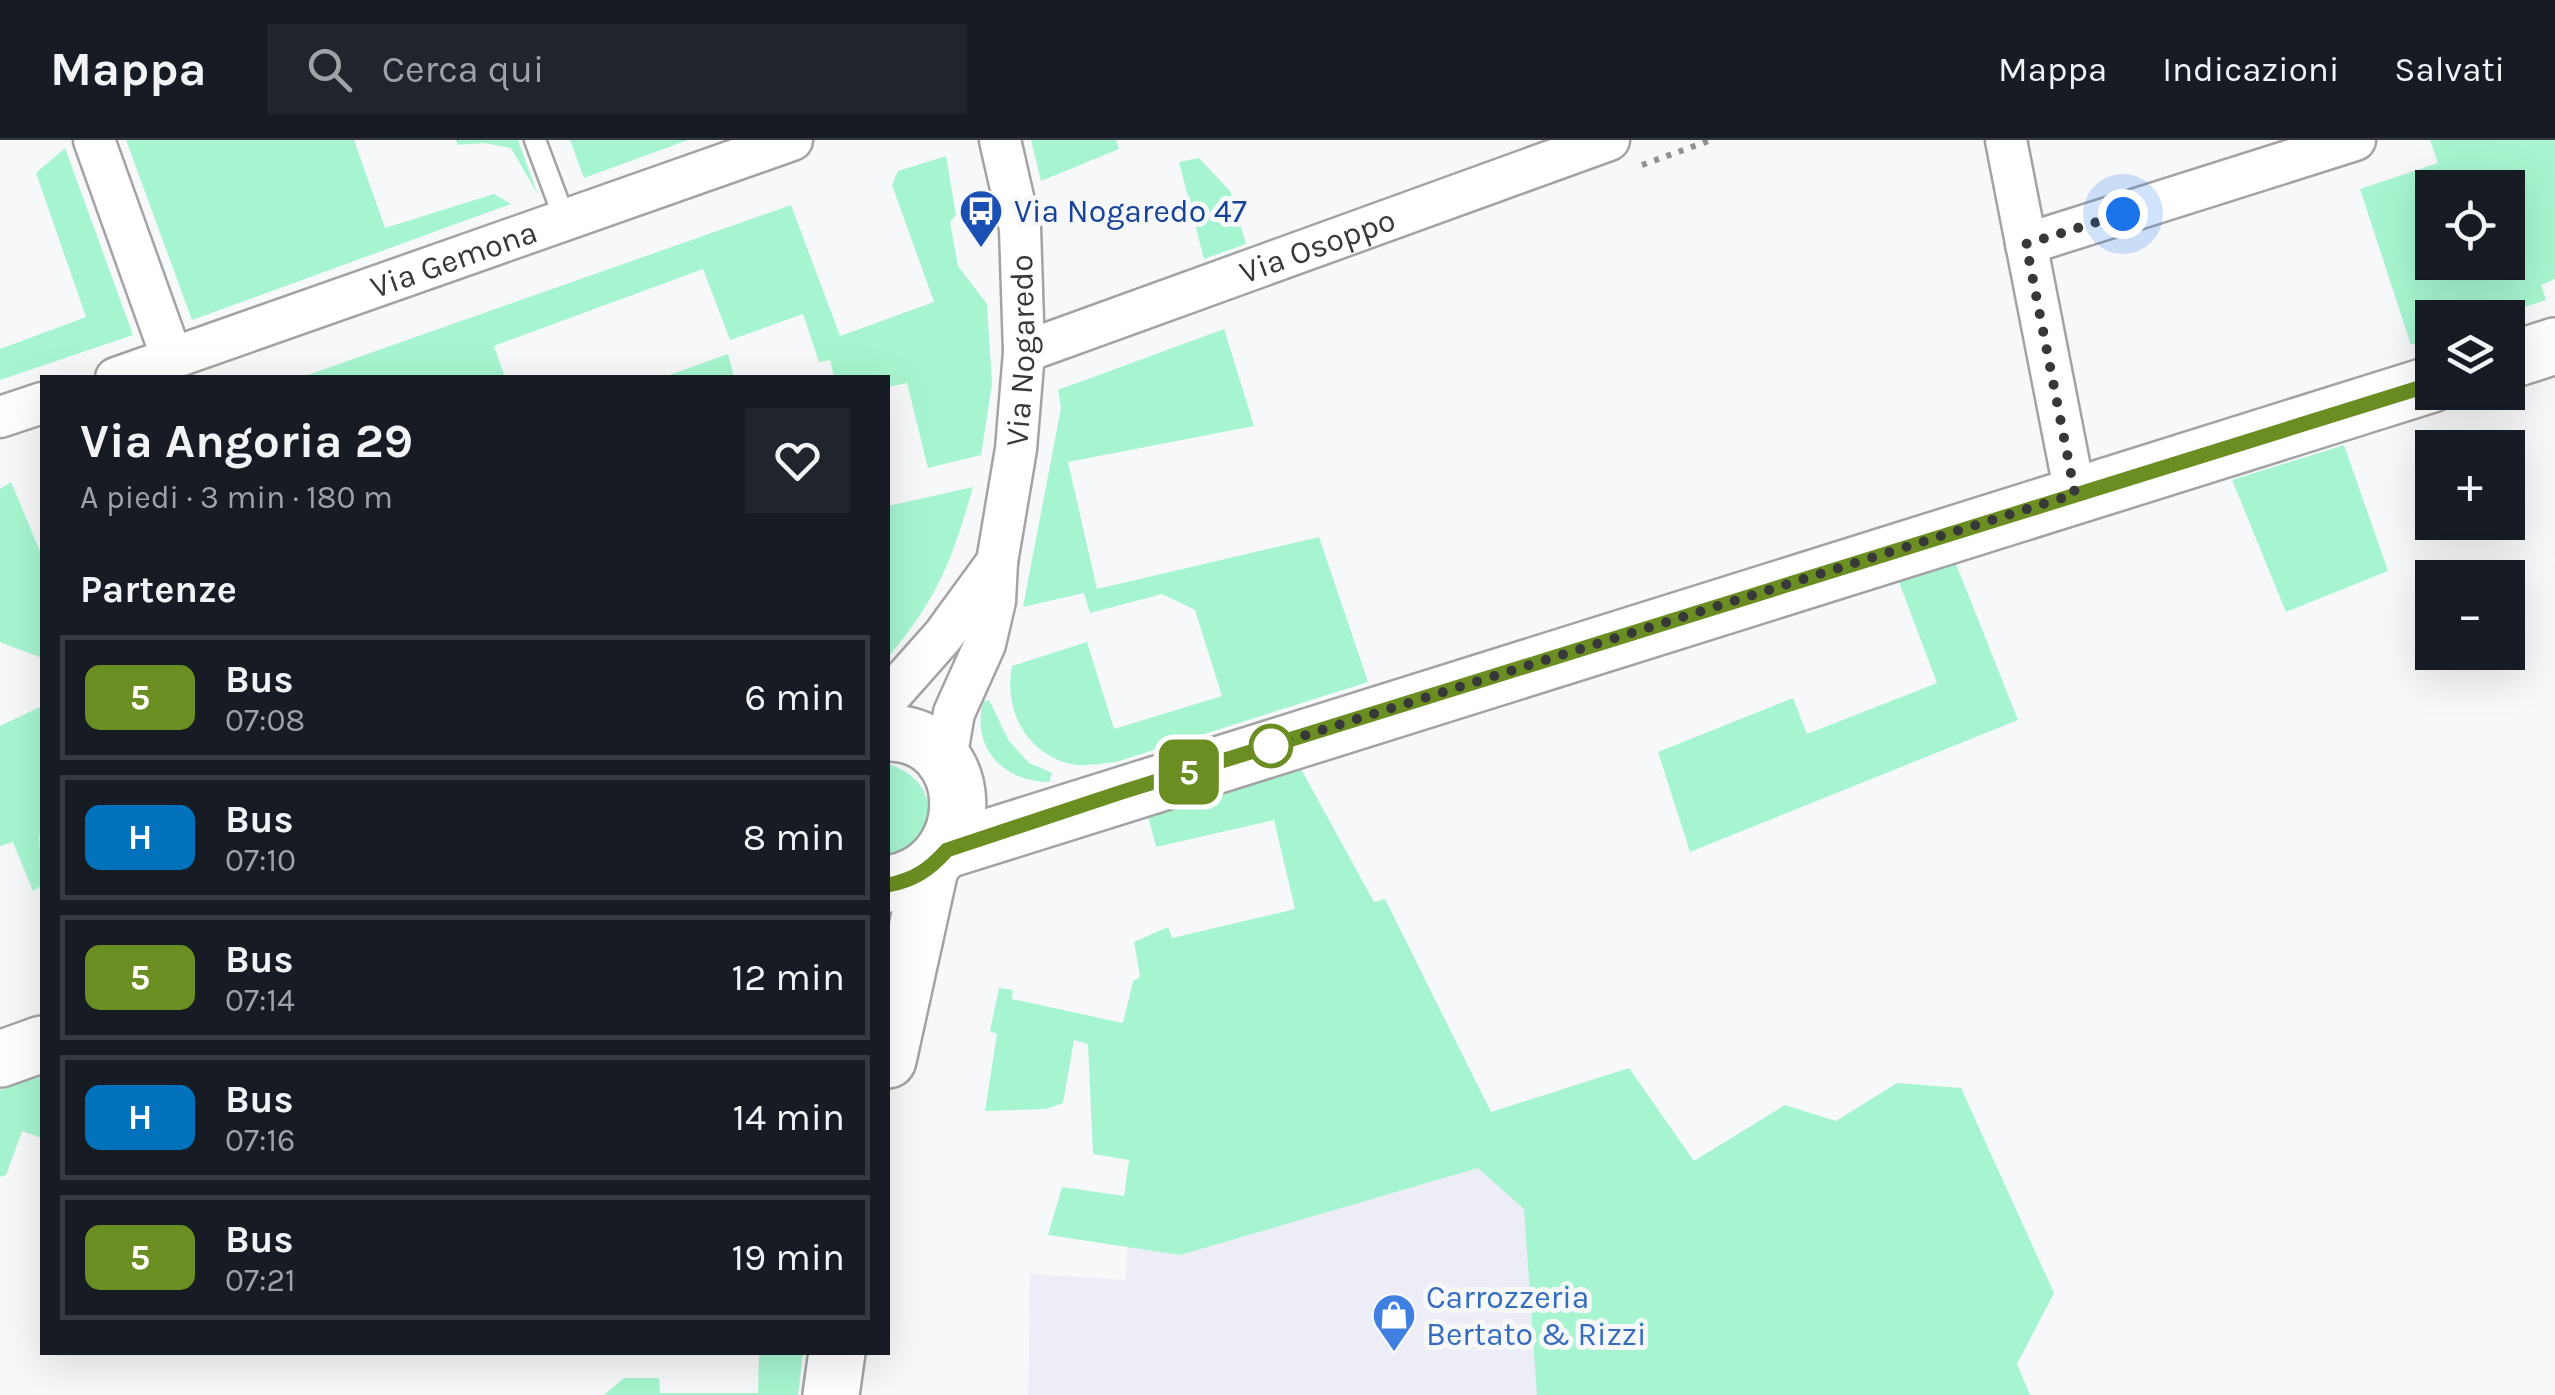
<!DOCTYPE html>
<html lang="it">
<head>
<meta charset="utf-8">
<style>
	:root { --surface:#171b24; --page:#20242c; --text:#f1f3f6; --muted:#9ea1a6; --line:#363941 }
	body { margin:0; font-family:Karla,sans-serif; background:var(--page); color:var(--text); height:100vh; display:flex; flex-direction:column; font-size:38px; white-space:nowrap }
	* { box-sizing:border-box; margin:0 }
	p { font-size:32px; color:var(--muted) }
	.icon { flex:none; width:55px; height:55px; fill:none; stroke:currentColor; stroke-width:2; stroke-linecap:round; stroke-linejoin:round }
	.map { position:relative; flex:1; overflow:hidden }
	.sheet { position:absolute; left:40px; top:235px; width:850px; height:980px; display:flex; flex-direction:column; background:var(--surface); border-radius:0px; box-shadow:0 10px 40px #0002 }
	.sheet>* { flex:none }
	.badge { padding:0 20px; border-radius:15px; font-size:35px; line-height:65px }
	.tools { position:absolute; left:2415px; top:30px; display:grid; gap:20px }
	.tools a { display:grid; place-items:center; width:110px; height:110px; border-radius:0px; background:var(--surface); box-shadow:0 10px 40px #0002; font-size:50px }
	.you { position:absolute; width:50px; height:50px; margin:-25px; border:8px solid #fff; border-radius:50%; background:#1a73e8; box-shadow:0 0 0 15px #1a73e833 }
	.map>.badge { position:absolute; translate:-50% -50%; box-shadow:0 0 0 5px #fff }
	h2 { padding:0 40px; font-size:38px; line-height:90px }
	.round { display:grid; place-items:center; flex:none; width:105px; height:105px; border-radius:0px; background:var(--page) }
	.summary { display:flex; align-items:center; justify-content:space-between; height:170px; padding:0 40px }
	h1 { font-size:48px; font-weight:700; line-height:75px }
	ul { padding:0; list-style:none }
	li { display:flex; align-items:center; gap:30px; height:125px; margin:0 20px 15px; padding:0 20px; border:5px solid var(--line); border-radius:0px }
	li div { flex:1 }
	li b { display:block; font-size:38px }
	li em { font-style:normal }
	li .badge { min-width:110px; font-weight:700; text-align:center }
	header { display:flex; align-items:center; gap:60px; box-sizing:border-box; height:140px; padding:0 50px; background:var(--surface); border-bottom:2px solid var(--line) }
	header strong { font-size:48px }
	nav { display:flex; gap:55px; margin-inline-start:auto; font-size:35px }
	.search { width:700px; height:90px; background:var(--page); display:flex; align-items:center; gap:25px; box-sizing:border-box; padding:0 35px; border-radius:0px; color:var(--muted); font-size:38px }
	.map>svg:first-child { display:block }
</style>
</head>
<body>
<header>
<strong>Mappa</strong>
<div class="search"><svg class="icon" aria-label="search" viewBox="0 0 24 24"><circle cx="10" cy="10" r="6"/><path d="M15 15l6 6"/></svg>Cerca qui</div>
<nav><a>Mappa</a><a>Indicazioni</a><a>Salvati</a></nav>
</header>
<div class="map">
<svg width="2555" height="1255" viewBox="0 0 2555 1255">
	<rect width="100%" height="100%" fill="#f7f8fa"/>
	<path fill="#ededf7" d="M 1617,960 L 1828,1255 L 1028,1255 L 1030,1134 L 1126,1140 L 1127,1104 L 1160,1111 Z"/>
	<g fill="#a7f5d0" fill-rule="evenodd">
		<path d="M 126,0 L 354,0 L 385,88 L 494,54 L 511,64 L 192,180 Z"/>
		<path d="M 456,0 L 518,0 L 538,55 L 511,8 L 484,3 L 458,5 Z"/>
		<path d="M 570,0 L 688,0 L 584,38 Z"/>
		<path d="M 1031,0 L 1116,0 L 1119,9 L 1041,41 Z"/>
		<path d="M 2430,0 L 2555,0 L 2555,139 L 2541,145 L 2546,160 L 2494,177 L 2432,178 L 2432,198 L 2411,205 L 2360,49 L 2438,23 ZM 2432,48 L 2508,48 L 2508,122 L 2432,122 Z"/>
		<path d="M 65,8 L 133,195 L 0,240 L 0,209 L 86,177 L 36,33 Z"/>
		<path d="M 946,16 L 956,75 L 950,82 L 958,126 L 987,164 L 992,244 L 981,315 L 928,328 L 907,243 L 888,247 L 888,238 L 834,237 L 830,220 L 819,222 L 803,174 L 730,200 L 703,129 L 494,206 L 505,237 L 302,237 L 791,65 L 840,196 L 934,162 L 892,45 L 898,31 Z"/>
		<path d="M 1199,18 L 1230,51 L 1246,104 L 1204,119 L 1179,22 Z"/>
		<path d="M 1224,189 L 1254,286 L 1068,322 L 1097,449 L 1319,397 L 1368,542 L 1116,622 C 1103,623 1088,626 1076,625 C 1028,617 1003,571 1012,526 L 1087,502 L 1114,589 L 1222,556 L 1195,470 L 1162,454 L 1090,473 L 1084,453 L 1023,467 L 1061,268 L 1058,250 Z"/>
		<path d="M 728,214 L 734,237 L 664,237 Z"/>
		<path d="M 2344,305 L 2388,431 L 2286,472 L 2232,340 Z"/>
		<path d="M 11,342 L 42,416 L 42,518 L 0,502 L 0,349 Z"/>
		<path d="M 973,347 C 952,420 938,458 888,517 L 888,366 Z"/>
		<path d="M 1956,424 L 2018,580 L 1690,712 L 1658,612 L 1793,558 L 1807,594 L 1937,543 L 1899,442 Z"/>
		<path d="M 989,560 L 1009,601 L 1029,623 L 1052,633 L 1049,642 C 1003,642 971,607 983,562 Z"/>
		<path d="M 42,566 L 42,693 L 39,695 L 42,745 L 33,751 L 13,702 L 0,706 L 0,586 Z"/>
		<path d="M 888,624 C 924,635 938,665 922,700 L 888,721 Z"/>
		<path d="M 1301,629 L 1374,762 L 1385,759 L 1491,972 L 1629,928 L 1694,1021 L 1785,965 L 1836,981 L 1897,943 L 1961,948 L 2054,1153 L 2017,1224 L 2030,1255 L 1537,1255 L 1524,1069 L 1478,1028 L 1180,1115 L 1048,1095 L 1062,1047 L 1124,1056 L 1129,1020 L 1093,1014 L 1088,904 L 1074,900 L 1063,963 L 1046,969 L 985,971 L 997,894 L 990,891 L 999,848 L 1013,850 L 1012,859 L 1123,883 L 1133,841 L 1140,837 L 1134,802 L 1168,787 L 1172,798 L 1295,769 L 1274,680 L 1156,707 L 1148,676 Z"/>
		<path d="M 42,936 L 42,998 L 22,991 L 6,1035 L 0,1037 L 0,950 Z"/>
		<path d="M 803,1213 L 798,1255 L 604,1255 L 624,1238 L 659,1238 L 660,1253 L 758,1253 L 759,1214 Z"/>
	</g>
	<g fill="none" stroke-linecap="round" stroke-linejoin="round">
		<g stroke="#a3a3a4" stroke-width="25">
			<path id="lane" d="M 535,0 L 565,80"/>
		</g>
		<g stroke="#a3a3a4" stroke-width="45">
			<g id="street">
				<path d="M 94,0 L 172,218"/>
				<path d="M 2006,0 L 2075,354"/>
				<path d="M 2026,104 L 2355,0"/>
				<path id="s1" d="M 1024,212 L 1609,0"/>
				<path id="s2" d="M 116,238 L 792,0"/>
				<path d="M 0,277 L 42,263"/>
				<path d="M 888,558 L 943,496 L 997,422"/>
				<path id="s3" d="M 945,625 L 954,573 L 985,504 L 995,461 L 997,422 L 1016,309 L 1024,212 L 1020,88 L 1000,0"/>
			</g>
		</g>
		<g stroke="#a3a3a4" stroke-width="60">
			<g id="secondary">
				<path d="M 2508,221 L 2555,206"/>
				<path d="M 888,593 C 979,593 983,729 888,744"/>
				<path d="M 947,710 L 2432,244"/>
				<path d="M 0,919 L 42,904"/>
				<path d="M 888,920 L 930,729"/>
				<path d="M 831,1255 L 837,1212"/>
			</g>
		</g>
		<path stroke="#919193" stroke-width="6" stroke-dasharray="5 8" stroke-linecap="butt" d="M 1642,25 L 1711,0"/>
		<use href="#lane" stroke="#fff" stroke-width="20"/>
		<use href="#street" stroke="#fff" stroke-width="40"/>
		<use href="#secondary" stroke="#fff" stroke-width="55"/>
	</g>
	<g fill="none" stroke-linecap="round" stroke-linejoin="round">
		<g stroke="#fff" stroke-width="22">
			<path id="line" d="M 888,745 C 914,740 929,730 947,710 L 1122,652 L 2432,244"/>
		</g>
		<use href="#line" stroke="#6b8e23" stroke-width="15"/>
		<path stroke="#383839" stroke-width="10" stroke-dasharray="0 18" d="M 1271,606 L 2075,354 L 2026,104 L 2123,74"/>
	</g>
	<defs>
		<g id="bus-pin" transform="scale(2.25)"><path d="M0 17L-7.5 6A9.5 9.5 0 1 1 7.5 6Z" fill="#1a4fb4" stroke="#f7f8fa"/><path d="M-5-6H5V4H4V6H2V4H-2V6H-4V4H-5ZM-3.5-4V0h7V-4ZM-3.5 1.2v1.5H-2V1.2ZM2 1.2v1.5H3.5V1.2Z" fill="#fff"/></g>
		<g id="shop-pin" transform="scale(2.25)"><path d="M0 17L-7.5 6A9.5 9.5 0 1 1 7.5 6Z" fill="#3f7fe0" stroke="#f7f8fa"/><path d="M-5-2.5h2.3a2.7 3.5 0 0 1 5.4 0H5L5.5 6h-11ZM-1.5-2.5h3a1.5 2.3 0 0 0-3 0Z" fill="#fff"/></g>
	</defs>
	<g fill-rule="evenodd">
		<use href="#bus-pin" x="981" y="71"/>
		<use href="#shop-pin" x="1394" y="1175"/>
	</g>
	<circle fill="#fff" stroke="#6b8e23" stroke-width="5" cx="1271" cy="606" r="20"/>
	<g text-anchor="middle" stroke-width="10" stroke-linejoin="round" paint-order="stroke">
		<g font-size="32" fill="#164399" stroke="#f7f8fa" text-anchor="start">
			<text x="1014" y="82">Via Nogaredo 47</text>
		</g>
		<g font-size="32" fill="#383839" stroke="#f7f8fa">
			<text dy="11" stroke="none"><textPath href="#s1" startOffset="312">Via Osoppo</textPath></text>
			<text dy="11" stroke="none"><textPath href="#s2" startOffset="358">Via Gemona</textPath></text>
			<text dy="11" stroke="none"><textPath href="#s3" startOffset="425">Via Nogaredo</textPath></text>
		</g>
		<g font-size="32" fill="#366cbe" stroke="#f7f8fa" text-anchor="start">
			<text x="1426" y="1168">Carrozzeria<tspan x="1426" dy="37">Bertato &amp; Rizzi</tspan></text>
		</g>
	</g>
</svg>
<div class="tools">
<a><svg class="icon" aria-label="locate" viewBox="0 0 24 24"><circle cx="12" cy="12" r="6"/><path d="M12 2v4M12 18v4M2 12h4M18 12h4"/></svg></a>
<a><svg class="icon" aria-label="layers" viewBox="0 0 24 24"><path d="M12 4l9 5-9 5-9-5zM3 14l9 5 9-5"/></svg></a>
<a>+</a>
<a>−</a>
</div>
<div class="you" style="left:2123px;top:74px"></div>
<b class="badge" style="left:1189px;top:632px;background:#6b8e23;color:#fff">5</b>
<section class="sheet">
<div class="summary"><div><h1>Via Angoria 29</h1><p>A piedi · 3 min · 180 m</p></div><a class="round"><svg class="icon" aria-label="heart" viewBox="0 0 24 24"><path d="M12 20l-8-8c-3-5 5-10 8-4 3-6 11-1 8 4z"/></svg></a></div>
<h2>Partenze</h2>
<ul>
<li><span class="badge" style="background:#6b8e23;color:#fff">5</span><div><b>Bus</b><p>07:08</p></div><em>6 min</em></li>
<li><span class="badge" style="background:#0072bc;color:#fff">H</span><div><b>Bus</b><p>07:10</p></div><em>8 min</em></li>
<li><span class="badge" style="background:#6b8e23;color:#fff">5</span><div><b>Bus</b><p>07:14</p></div><em>12 min</em></li>
<li><span class="badge" style="background:#0072bc;color:#fff">H</span><div><b>Bus</b><p>07:16</p></div><em>14 min</em></li>
<li><span class="badge" style="background:#6b8e23;color:#fff">5</span><div><b>Bus</b><p>07:21</p></div><em>19 min</em></li>
</ul>
</section>
</div>
</body>
</html>
